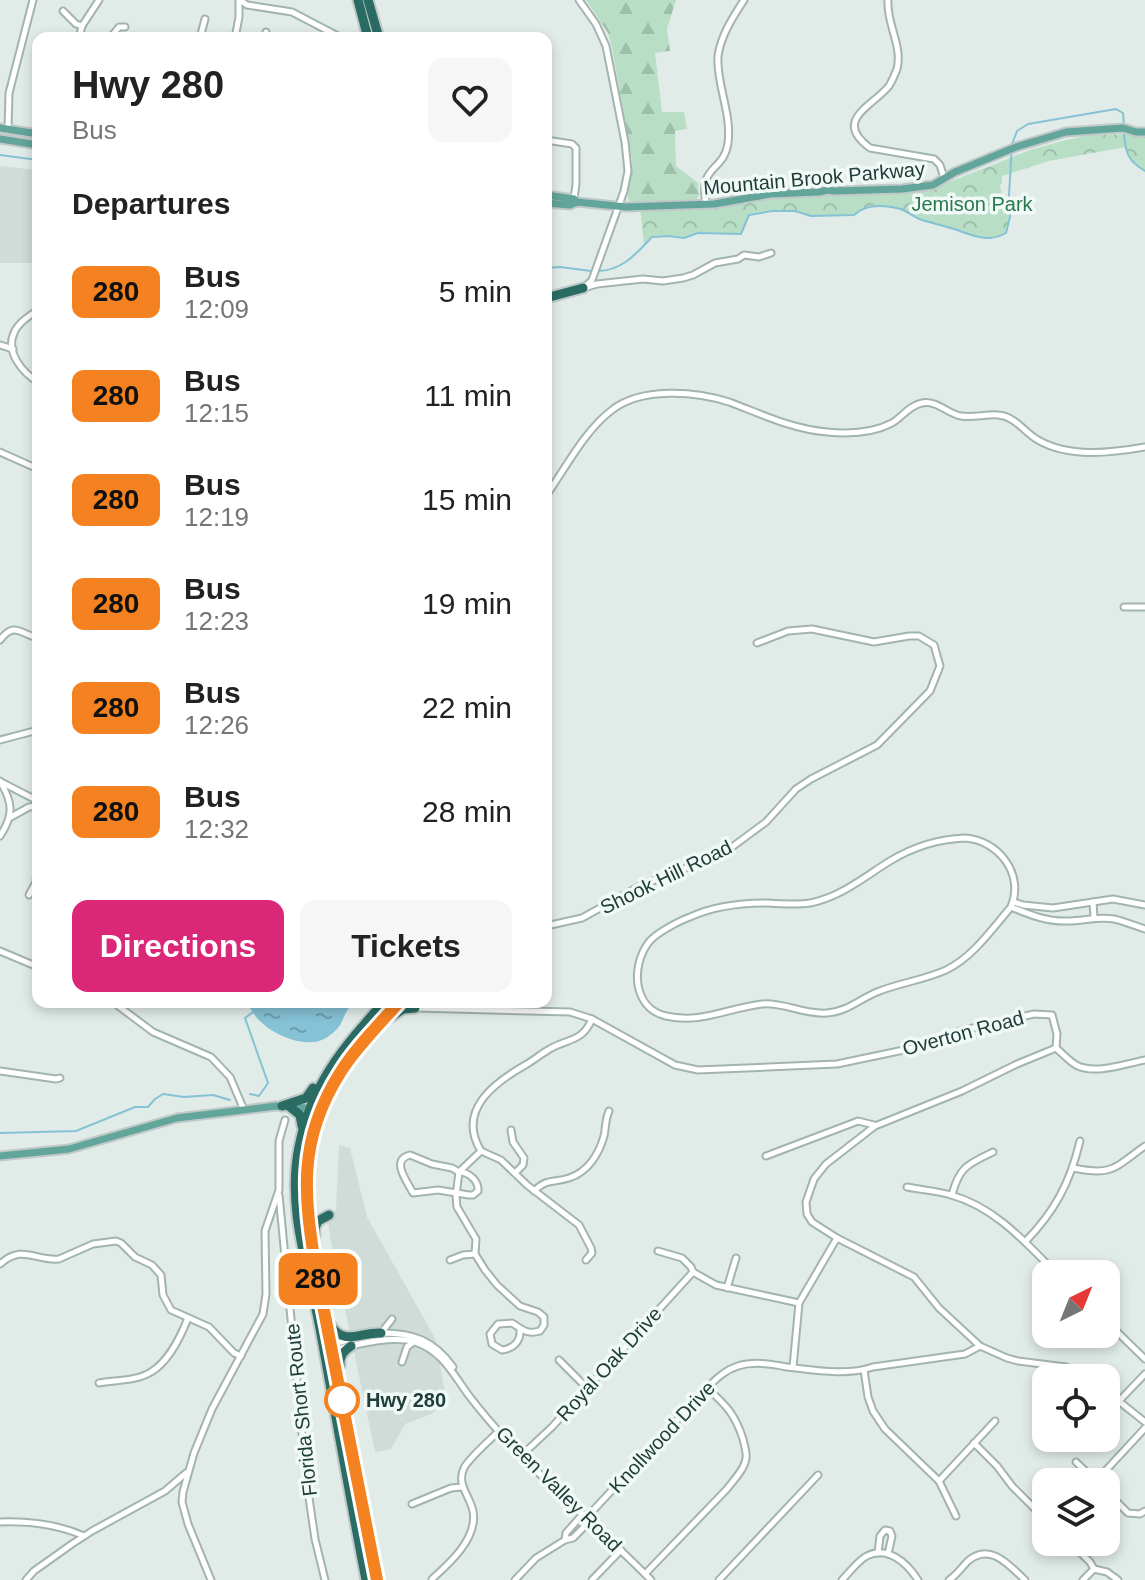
<!DOCTYPE html>
<html lang="en">
<head>
<meta charset="utf-8">
<style>
	:root { --surface:#fff; --page:#f6f6f6; --text:#222; --muted:#767676; --accent:#db2777 }
	body { margin:0; font-family:Helvetica,sans-serif; background:var(--page); color:var(--text); height:100vh; display:flex; flex-direction:column; font-size:30px; white-space:nowrap }
	* { box-sizing:border-box; margin:0 }
	p { font-size:26px; color:var(--muted) }
	.icon { flex:none; width:44px; height:44px; fill:none; stroke:currentColor; stroke-width:2; stroke-linecap:round; stroke-linejoin:round }
	.map { position:relative; flex:1; overflow:hidden }
	.side { position:absolute; left:32px; top:32px; width:520px; height:976px; display:flex; flex-direction:column; background:var(--surface); border-radius:16px; box-shadow:0 4px 12px #0003 }
	.side>* { flex:none }
	.badge { padding:0 16px; border-radius:12px; font-size:28px; line-height:52px }
	.needle { width:52px; rotate:43deg }
	.buttons { position:absolute; left:1032px; top:1260px; display:grid; gap:16px }
	.buttons a { display:grid; place-items:center; width:88px; height:88px; border-radius:16px; background:var(--surface); box-shadow:0 4px 12px #0003; font-size:40px }
	.map>.badge { position:absolute; translate:-50% -50%; box-shadow:0 0 0 4px #fff }
	h2 { padding:0 40px; font-size:30px; line-height:72px }
	.round { display:grid; place-items:center; flex:none; width:84px; height:84px; border-radius:16px; background:var(--page) }
	.headline { display:flex; align-items:center; justify-content:space-between; height:136px; padding:0 40px }
	h1 { font-size:38px; font-weight:700; line-height:60px }
	.cta { display:flex; gap:16px; margin-top:auto; padding:16px 40px }
	.cta a { flex:1; height:92px; border-radius:16px; background:var(--accent); color:#fff; font-size:32px; font-weight:700; line-height:92px; text-align:center }
	.cta a+a { background:var(--page); color:var(--text) }
	ul { padding:0; list-style:none }
	li { display:flex; align-items:center; gap:24px; height:104px; padding:0 40px }
	li div { flex:1 }
	li b { display:block; font-size:30px }
	li em { font-style:normal }
	li .badge { min-width:88px; font-weight:700; text-align:center }
	.map>svg:first-child { display:block }
</style>
</head>
<body>
<div class="map">
<svg width="1145" height="1580" viewBox="0 0 1145 1580">
	<defs>
		<pattern id="forest-firs" width="22" height="20" patternUnits="userSpaceOnUse" patternTransform="scale(2)"><rect width="22" height="20" fill="#b8dfc6"/><path d="M5 1l3.5 6h-7zM16 11l3.5 6h-7z" fill="#9ec0ab"/></pattern>
		<pattern id="park-crowns" width="20" height="18" patternUnits="userSpaceOnUse" patternTransform="scale(2)"><rect width="20" height="18" fill="#b8dfc6"/><path d="M2 6a3 3 0 1 1 6 0M12 15a3 3 0 1 1 6 0" fill="none" stroke="#9ec0ab"/></pattern>
		<pattern id="water-ripples" width="26" height="14" patternUnits="userSpaceOnUse" patternTransform="scale(2)"><rect width="26" height="14" fill="#85c2d5"/><path d="M2 4q2-2 4 0t4 0M15 11q2-2 4 0t4 0" fill="none" stroke="#6c9fae"/></pattern>
	</defs>
	<rect width="100%" height="100%" fill="#e1ece8"/>
	<g fill="#cfdcd7">
		<path d="M 0,166 L 38,170 L 38,263 L 0,263 Z"/>
		<path d="M 339,1145 L 350,1148 L 367,1217 L 436,1340 L 446,1400 L 433,1413 L 405,1424 L 391,1449 L 375,1452 L 330,1237 L 327,1213 L 336,1210 Z"/>
	</g>
	<path fill="url(#forest-firs)" d="M 586,0 L 676,0 L 667,29 L 670,51 L 655,53 L 662,112 L 684,112 L 687,129 L 675,131 L 676,166 L 698,183 L 699,195 L 697,199 L 641,203 L 633,202 L 628,200 C 626,191 632,172 632,160 L 612,48 L 608,33 Z"/>
	<path fill="url(#park-crowns)" d="M 1145,134 L 1145,170 L 1131,162 L 1126,147 L 1049,161 L 1002,176 L 1002,182 L 1000,186 L 1003,200 L 1010,217 L 1006,233 C 985,245 965,231 944,226 C 939,224 937,225 932,223 C 908,215 876,193 854,215 L 811,216 L 795,210 L 772,210 L 749,214 L 741,234 L 698,232 L 684,237 L 669,235 L 652,236 L 644,244 L 640,208 L 669,209 L 716,205 L 774,196 L 902,191 L 942,185 L 1030,150 L 1062,141 L 1089,135 Z"/>
	<path fill="url(#water-ripples)" d="M 246,1002 L 357,1002 C 342,1010 346,1021 335,1031 C 330,1036 321,1042 313,1042 C 297,1044 273,1034 261,1022 C 255,1017 251,1009 246,1002 Z"/>
	<g fill="none" stroke-linecap="round" stroke-linejoin="round">
		<g stroke="#85c2d5" stroke-width="2">
			<path d="M 1124,133 C 1125,152 1128,161 1145,171"/>
			<path d="M 0,155 L 38,160"/>
			<path d="M 546,268 L 560,267 L 591,271"/>
			<path d="M 598,271 C 622,271 637,253 652,237 L 668,236 L 684,238 L 698,233 L 741,234 L 749,215 L 772,211 L 795,211 L 811,216 L 854,215 C 866,203 885,205 901,209 C 906,211 912,215 917,218 C 927,222 937,224 947,227 C 967,232 986,245 1006,233 L 1010,217 L 1009,195 L 1012,144 L 1017,131 L 1028,124 L 1116,109 L 1123,113 L 1124,127"/>
			<path d="M 250,1094 L 259,1096 L 268,1083 L 245,1018 L 253,1012"/>
			<path d="M 0,1133 L 76,1131 L 135,1107 L 148,1107 L 155,1099 L 163,1094 L 184,1097 L 213,1095 L 230,1100"/>
		</g>
		<g stroke="#a3b4b0" stroke-width="9">
			<g id="minor">
				<path d="M 240,0 L 247,5 L 292,12 L 336,35"/>
				<path d="M 579,0 L 596,24 L 606,46 L 625,142 L 628,171 L 624,191 L 592,280 L 584,288"/>
				<path d="M 888,0 C 886,23 903,46 897,69 C 895,74 892,81 889,86 C 873,106 832,120 870,148 L 934,159 L 940,165 L 944,178"/>
				<path d="M 63,11 L 76,24 L 82,26"/>
				<path d="M 266,32 L 266,38"/>
				<path d="M 79,38 L 82,26 L 99,0"/>
				<path d="M 110,38 L 119,27 L 125,27"/>
				<path d="M 200,38 L 205,19"/>
				<path d="M 235,38 L 239,17 L 239,0"/>
				<path d="M 8,130 L 9,93 L 33,0"/>
				<path d="M 546,140 L 572,144 L 576,148 L 576,184 L 574,199"/>
				<path d="M 706,203 C 698,165 724,172 728,143 C 732,113 716,84 718,56 C 721,35 733,17 744,0"/>
				<path d="M 587,287 L 597,284 L 643,279 L 663,281 L 683,278 L 693,275 L 715,263 L 738,259 L 744,255 L 759,257 L 771,253"/>
				<path d="M 38,310 C 29,316 18,323 14,333 C 5,352 23,373 38,382"/>
				<path d="M 0,345 L 13,349"/>
				<path d="M 0,452 L 38,469"/>
				<path d="M 546,496 C 565,469 585,430 612,410 C 641,387 695,391 729,402 C 761,414 792,429 827,432 C 848,434 873,433 892,423 C 902,417 910,405 922,403 C 937,400 948,414 961,416 C 973,418 986,414 998,415 C 1015,416 1024,432 1038,440 C 1069,458 1111,453 1145,447"/>
				<path d="M 1124,607 L 1145,607"/>
				<path d="M 0,640 C 15,621 20,634 38,638"/>
				<path d="M 0,740 L 38,730"/>
				<path d="M 0,781 C 13,803 14,815 0,836"/>
				<path d="M 1,782 L 38,801"/>
				<path d="M 11,817 L 29,807 L 38,806"/>
				<path d="M 965,838 C 998,840 1025,874 1011,907 C 992,929 973,957 946,970 C 924,980 899,983 877,992 C 860,999 846,1012 827,1013 C 804,1015 784,1002 762,1004 C 728,1008 701,1024 666,1016 C 632,1008 631,965 649,942 C 656,933 679,921 690,917 C 714,906 741,903 767,903 C 782,904 796,905 810,903 C 841,897 864,877 890,861 C 913,847 938,839 965,838 Z"/>
				<path d="M 29,895 L 36,882 L 38,859"/>
				<path d="M 1014,902 L 1023,905 L 1053,908 L 1113,899 L 1145,905"/>
				<path d="M 1093,902 L 1094,918"/>
				<path d="M 1011,907 C 1030,915 1048,922 1068,921 C 1084,921 1098,916 1114,919 C 1124,921 1135,926 1145,929"/>
				<path d="M 546,926 L 582,918 L 640,886 L 724,853 L 766,822 L 796,789 L 811,779 L 877,745 L 930,691 L 940,666 L 934,645 L 919,636 L 909,636 L 874,642 L 812,629 L 788,631 L 757,643"/>
				<path d="M 0,951 L 38,967"/>
				<path d="M 113,1002 L 153,1032 L 211,1057 L 230,1077 L 244,1110"/>
				<path d="M 416,1008 L 570,1012 L 592,1019 L 675,1065 L 698,1070 L 837,1064 L 918,1047 L 960,1031 L 1034,1014 L 1052,1015 L 1057,1034 L 1056,1048"/>
				<path d="M 1056,1048 L 1017,1064 L 962,1091 L 875,1126 L 826,1164 L 814,1179 L 806,1202 L 807,1214 L 812,1222 L 837,1238 L 914,1277 L 939,1308 L 980,1346 L 1007,1358 L 1018,1361 L 1066,1367 L 1087,1378"/>
				<path d="M 1056,1048 C 1063,1054 1069,1061 1076,1065 C 1094,1075 1125,1064 1145,1060"/>
				<path d="M 0,1071 L 56,1079 L 60,1078"/>
				<path d="M 511,1130 L 513,1142 L 524,1158 L 523,1165 L 515,1173"/>
				<path d="M 481,1151 L 459,1172 L 456,1196 L 457,1207 L 476,1239 L 475,1254 L 485,1270 L 497,1285 L 520,1306 L 538,1312 L 544,1317 L 544,1325 L 540,1331 C 527,1335 522,1329 512,1323 L 498,1324 L 490,1334 L 492,1344 L 502,1350 C 513,1349 521,1341 520,1330"/>
				<path d="M 410,1155 L 432,1164 L 452,1168 L 459,1172 C 469,1172 479,1181 478,1191 L 473,1195 L 469,1195 L 438,1190 L 413,1193 C 407,1181 390,1160 410,1155 Z"/>
				<path d="M 766,1156 L 853,1123 L 858,1121 L 874,1125"/>
				<path d="M 1073,1168 C 1113,1176 1114,1168 1145,1146"/>
				<path d="M 907,1187 C 922,1190 937,1191 951,1195 C 995,1207 1026,1243 1057,1274"/>
				<path d="M 534,1191 C 547,1178 554,1183 569,1178 C 588,1172 599,1154 604,1136 C 606,1127 605,1120 609,1111"/>
				<path d="M 279,1195 L 307,1484 L 315,1539 L 325,1580"/>
				<path d="M 952,1195 C 959,1167 968,1164 993,1152"/>
				<path d="M 1025,1242 C 1055,1211 1070,1183 1080,1141"/>
				<path d="M 658,1251 L 682,1258 L 691,1267 L 693,1272 L 716,1285 L 799,1303"/>
				<path d="M 450,1260 L 463,1255 L 475,1254"/>
				<path d="M 586,1260 L 592,1253 L 591,1248 L 579,1225 L 527,1185 L 501,1160 L 481,1151 C 456,1110 495,1082 527,1064 C 534,1060 541,1054 548,1050 C 567,1038 582,1043 592,1019"/>
				<path d="M 0,1264 C 23,1244 34,1261 59,1259 L 93,1244 L 116,1241 L 121,1243 L 135,1257 L 152,1265 L 161,1275 L 163,1295 L 171,1310 L 209,1327 L 234,1353 L 241,1356"/>
				<path d="M 727,1288 L 736,1258"/>
				<path d="M 1106,1321 L 1145,1359"/>
				<path d="M 379,1333 C 412,1332 434,1340 453,1367"/>
				<path d="M 381,1333 L 392,1319"/>
				<path d="M 329,1346 L 350,1339"/>
				<path d="M 330,1351 C 355,1345 391,1335 415,1342 C 443,1351 454,1376 470,1397 C 522,1465 591,1519 651,1580"/>
				<path d="M 559,1360 L 587,1388"/>
				<path d="M 402,1362 L 407,1347 L 412,1343"/>
				<path d="M 793,1367 L 799,1303 L 837,1238"/>
				<path d="M 864,1370 L 868,1397 L 873,1411 L 885,1429 L 939,1481 L 956,1516"/>
				<path d="M 99,1383 C 115,1380 137,1381 151,1372 C 168,1362 181,1336 188,1318"/>
				<path d="M 1106,1391 L 1145,1422"/>
				<path d="M 1119,1401 L 1145,1374"/>
				<path d="M 974,1443 L 997,1466 L 1012,1486 L 1046,1520"/>
				<path d="M 522,1455 L 552,1427 L 693,1272"/>
				<path d="M 1076,1462 L 1096,1481"/>
				<path d="M 939,1481 L 995,1421"/>
				<path d="M 1096,1481 L 1145,1428"/>
				<path d="M 1106,1491 L 1128,1513 L 1140,1514 L 1145,1511"/>
				<path d="M 412,1504 L 451,1488 L 462,1487"/>
				<path d="M 587,1517 L 707,1388 C 716,1379 725,1370 738,1366 C 754,1361 771,1364 787,1367 C 814,1370 847,1376 873,1367 L 965,1354 L 980,1346"/>
				<path d="M 0,1522 C 29,1521 57,1524 84,1536"/>
				<path d="M 565,1540 L 566,1533 L 583,1514"/>
				<path d="M 1069,1542 L 1090,1562 L 1094,1569 L 1107,1572 L 1118,1580"/>
				<path d="M 878,1553 L 880,1536 L 885,1530 L 890,1531 L 892,1536 L 888,1554"/>
				<path d="M 645,1574 L 726,1490 C 733,1481 745,1469 746,1458 C 747,1452 744,1445 743,1439 C 735,1414 726,1405 707,1388"/>
				<path d="M 432,1579 C 450,1563 478,1538 473,1511 C 470,1496 456,1484 464,1468 C 469,1458 490,1440 499,1431"/>
				<path d="M 26,1580 L 34,1571 L 72,1544 L 92,1531 L 165,1491 L 186,1473"/>
				<path d="M 211,1580 L 188,1524 L 182,1502 L 183,1492 L 194,1453 L 212,1409 L 263,1314 L 266,1294 L 265,1231 L 279,1190 L 279,1141 L 285,1120"/>
				<path d="M 515,1580 L 536,1558 L 565,1540 L 573,1538 L 590,1521"/>
				<path d="M 592,1580 L 621,1550"/>
				<path d="M 719,1580 L 818,1475"/>
				<path d="M 842,1580 C 849,1573 856,1563 865,1557 C 887,1544 907,1563 918,1580"/>
				<path d="M 949,1580 C 957,1575 961,1568 968,1561 C 990,1542 1009,1565 1025,1580"/>
				<path d="M 1083,1580 L 1094,1569"/>
			</g>
		</g>
		<g stroke="#c1c9c8" stroke-width="11">
			<g id="major">
				<path d="M 0,128 L 38,134"/>
				<path d="M 0,139 L 38,145"/>
				<path d="M 546,195 L 574,199 L 577,202"/>
				<path d="M 546,203 L 570,205 L 577,202 L 626,207 L 714,204 L 770,194 L 819,192 L 828,190 L 834,191 L 902,189 L 933,185 L 955,172 L 1016,147 L 1066,132 L 1123,128 L 1136,132 L 1145,132"/>
				<path d="M 0,1156 L 69,1149 L 177,1118 L 276,1106 L 306,1108 L 314,1111"/>
			</g>
		</g>
		<g stroke="#c1c9c8" stroke-width="13">
			<g id="highway">
				<path d="M 358,0 L 368,38"/>
				<path d="M 368,0 L 379,38"/>
				<path d="M 546,298 L 583,288"/>
				<path d="M 391,1017 L 403,1009 L 415,1008"/>
				<path d="M 282,1106 L 306,1098 L 313,1088"/>
				<path d="M 290,1107 L 300,1115 L 302,1126"/>
				<path d="M 315,1236 L 315,1228 L 318,1221 L 329,1215"/>
				<path d="M 330,1324 C 344,1347 359,1332 381,1333"/>
				<path d="M 340,1366 C 339,1356 343,1352 351,1346"/>
				<path d="M 366,1580 C 350,1498 336,1416 321,1334 C 310,1272 286,1210 299,1147 C 311,1084 343,1048 384,1002"/>
				<path d="M 377,1580 L 316,1270 C 312,1244 307,1217 306,1191 C 303,1109 349,1059 399,1002"/>
			</g>
		</g>
		<use href="#minor" stroke="#fff" stroke-width="5"/>
		<use href="#major" stroke="#62a59a" stroke-width="7"/>
		<use href="#highway" stroke="#2a6c64" stroke-width="9"/>
	</g>
	<g fill="none" stroke-linecap="round" stroke-linejoin="round">
		<g stroke="#fff" stroke-width="18">
			<path id="line" d="M 377,1580 L 316,1270 C 304,1196 297,1141 340,1073 C 356,1047 379,1025 399,1002"/>
		</g>
		<use href="#line" stroke="#f58220" stroke-width="12"/>
	</g>
	<circle fill="#fff" stroke="#f58220" stroke-width="4" cx="342" cy="1400" r="16"/>
	<g text-anchor="middle" stroke-width="7" stroke-linejoin="round" paint-order="stroke">
		<g font-size="20" fill="#203e39" stroke="#f1f9f6">
			<text transform="translate(814 178) rotate(-5)" y="7">Mountain Brook Parkway</text>
			<text transform="translate(666 877) rotate(-26)" y="7">Shook Hill Road</text>
			<text transform="translate(963 1033) rotate(-15)" y="7">Overton Road</text>
			<text transform="translate(609 1364) rotate(-48)" y="7">Royal Oak Drive</text>
			<text transform="translate(301 1410) rotate(-96)" y="7">Florida Short Route</text>
			<text transform="translate(662 1437) rotate(-47)" y="7">Knollwood Drive</text>
			<text transform="translate(559 1489) rotate(45)" y="7">Green Valley Road</text>
		</g>
		<g font-size="20" fill="#27784d" stroke="#f1f9f6">
			<text x="972" y="211">Jemison Park</text>
		</g>
		<g font-size="20" font-weight="bold" fill="#203e39" stroke="#f1f9f6" text-anchor="start">
			<text x="366" y="1407">Hwy 280</text>
		</g>
	</g>
</svg>
<div class="buttons">
<a><svg class="needle" viewBox="-14 -14 28 28"><path d="M0-13l5 13h-10z" fill="#e53935"/><path d="M0 13l5-13h-10z" fill="#767676"/></svg></a>
<a><svg class="icon" aria-label="locate" viewBox="0 0 24 24"><circle cx="12" cy="12" r="6"/><path d="M12 2v4M12 18v4M2 12h4M18 12h4"/></svg></a>
<a><svg class="icon" aria-label="layers" viewBox="0 0 24 24"><path d="M12 4l9 5-9 5-9-5zM3 14l9 5 9-5"/></svg></a>
</div>
<b class="badge" style="left:318px;top:1279px;background:#f58220;color:#111">280</b>
<section class="side">
<div class="headline"><div><h1>Hwy 280</h1><p>Bus</p></div><a class="round"><svg class="icon" aria-label="heart" viewBox="0 0 24 24"><path d="M12 20l-8-8c-3-5 5-10 8-4 3-6 11-1 8 4z"/></svg></a></div>
<h2>Departures</h2>
<ul>
<li><span class="badge" style="background:#f58220;color:#111">280</span><div><b>Bus</b><p>12:09</p></div><em>5 min</em></li>
<li><span class="badge" style="background:#f58220;color:#111">280</span><div><b>Bus</b><p>12:15</p></div><em>11 min</em></li>
<li><span class="badge" style="background:#f58220;color:#111">280</span><div><b>Bus</b><p>12:19</p></div><em>15 min</em></li>
<li><span class="badge" style="background:#f58220;color:#111">280</span><div><b>Bus</b><p>12:23</p></div><em>19 min</em></li>
<li><span class="badge" style="background:#f58220;color:#111">280</span><div><b>Bus</b><p>12:26</p></div><em>22 min</em></li>
<li><span class="badge" style="background:#f58220;color:#111">280</span><div><b>Bus</b><p>12:32</p></div><em>28 min</em></li>
</ul>
<div class="cta"><a>Directions</a><a>Tickets</a></div>
</section>
</div>
</body>
</html>
